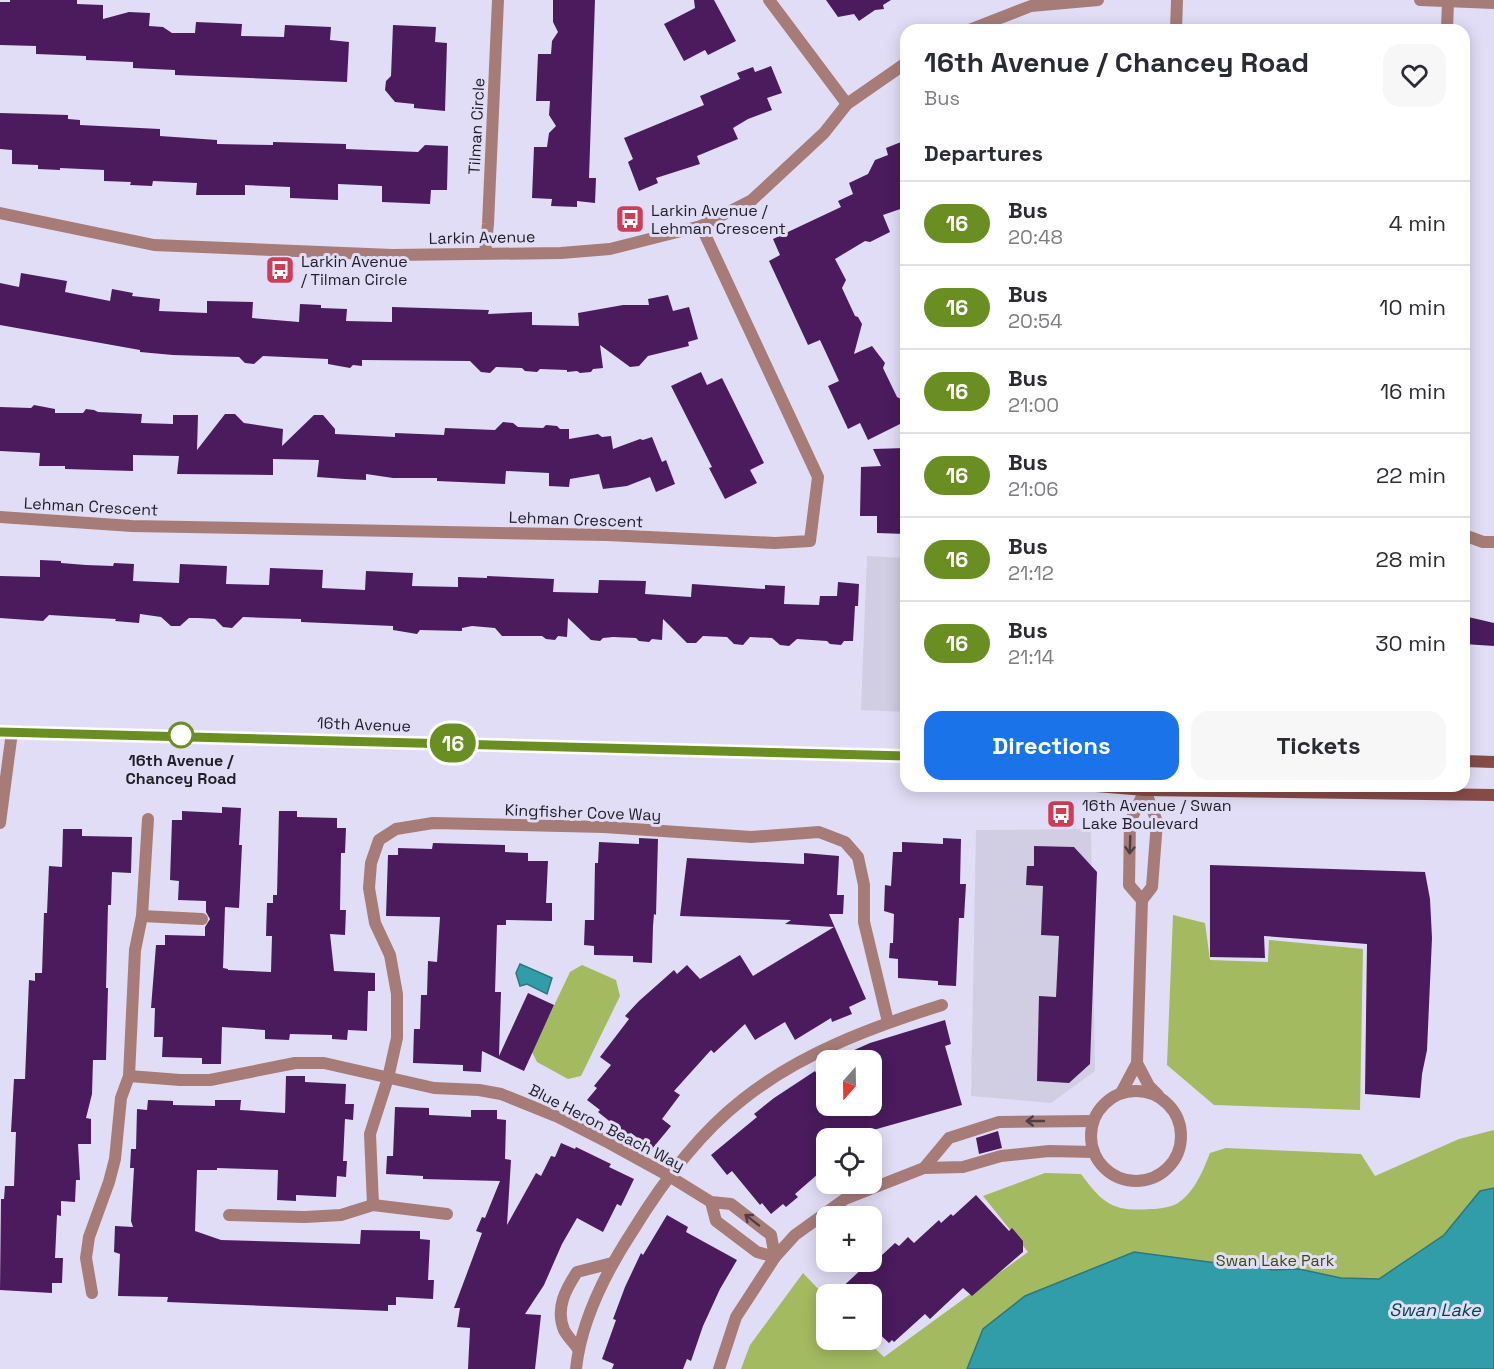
<!DOCTYPE html>
<html lang="en">
<head>
<meta charset="utf-8">
<style>
	:root { --surface:#fff; --page:#f7f7f7; --text:#2b2b33; --muted:#7c7c81; --line:#e1e1e2; --accent:#1a73e8 }
	body { margin:0; font-family:"Space Grotesk",sans-serif; background:var(--page); color:var(--text); height:100vh; display:flex; flex-direction:column; font-size:22px; white-space:nowrap }
	* { box-sizing:border-box; margin:0 }
	p { font-size:20px; color:var(--muted) }
	.icon { flex:none; width:33px; height:33px; fill:none; stroke:currentColor; stroke-width:2; stroke-linecap:round; stroke-linejoin:round }
	.map { position:relative; flex:1; overflow:hidden }
	.panel { position:absolute; left:900px; top:24px; width:570px; height:768px; display:flex; flex-direction:column; background:var(--surface); border-radius:18px; box-shadow:0 3px 15px #0003 }
	.panel>* { flex:none }
	.badge { padding:0 12px; border-radius:20px; font-size:21px; line-height:39px }
	.needle { width:39px; rotate:200deg }
	.tools { position:absolute; left:816px; top:1050px; display:grid; gap:12px }
	.tools a { display:grid; place-items:center; width:66px; height:66px; border-radius:12px; background:var(--surface); box-shadow:0 3px 15px #0003; font-size:30px }
	.map>.badge { position:absolute; translate:-50% -50%; box-shadow:0 0 0 3px #fff }
	h2 { padding:0 24px; font-size:22px; line-height:54px }
	.round { display:grid; place-items:center; flex:none; width:63px; height:63px; border-radius:18px; background:var(--page) }
	.head { display:flex; align-items:center; justify-content:space-between; height:102px; padding:0 24px }
	h1 { font-size:28px; font-weight:800; line-height:45px }
	.primary-button { display:flex; gap:12px; margin-top:auto; padding:12px 24px }
	.primary-button a { flex:1; height:69px; border-radius:18px; background:var(--accent); color:#fff; font-size:24px; font-weight:800; line-height:69px; text-align:center }
	.primary-button a+a { background:var(--page); color:var(--text) }
	ul { padding:0; list-style:none }
	li { display:flex; align-items:center; gap:18px; height:84px; padding:0 24px; border-top:2px solid var(--line) }
	li div { flex:1 }
	li b { display:block; font-size:22px }
	li em { font-style:normal }
	li .badge { min-width:66px; font-weight:700; text-align:center }
	.map>svg:first-child { display:block }
</style>
</head>
<body>
<div class="map">
<svg width="1494" height="1369" viewBox="0 0 1494 1369">
	<rect width="100%" height="100%" fill="#e1ddf6"/>
	<g fill="#d1cde2">
		<path d="M 867,556 L 906,558 L 906,712 L 861,710 Z"/>
		<path d="M 1091,829 L 1095,1071 L 1051,1103 L 971,1096 L 976,830 Z"/>
	</g>
	<g fill="#a3ba61">
		<path d="M 1173,915 L 1205,923 L 1210,960 L 1268,962 L 1269,940 L 1363,949 L 1360,1110 L 1214,1105 L 1167,1065 Z"/>
		<path d="M 582,965 L 616,980 L 620,996 L 581,1076 L 568,1079 L 537,1062 L 532,1052 L 570,972 Z"/>
		<path d="M 1494,1130 L 1494,1369 L 741,1369 L 750,1345 L 803,1273 L 826,1297 L 826,1340 L 866,1340 L 884,1357 L 1028,1252 L 983,1196 L 1045,1173 L 1081,1174 C 1103,1204 1113,1212 1151,1209 C 1158,1209 1172,1207 1178,1203 C 1195,1191 1203,1171 1210,1153 L 1226,1148 L 1361,1154 L 1375,1176 L 1459,1139 Z"/>
	</g>
	<g fill="#319da8" stroke="#2c7781" stroke-width="1.5">
		<path d="M 520,964 L 552,978 L 547,994 L 527,984 L 520,986 L 516,973 Z"/>
		<path d="M 1494,1188 L 1494,1369 L 967,1369 L 983,1329 L 1025,1296 L 1134,1252 L 1239,1266 L 1250,1262 L 1272,1270 L 1299,1269 L 1341,1278 L 1379,1279 L 1444,1235 L 1480,1191 Z"/>
	</g>
	<g fill="#4b1b5e">
		<path d="M 10,0 L 77,0 L 77,4 L 103,5 L 103,19 L 129,12 L 150,13 L 149,26 L 163,27 L 172,33 L 195,33 L 196,22 L 242,24 L 241,36 L 284,37 L 285,25 L 331,27 L 330,40 L 349,42 L 347,82 L 175,75 L 175,70 L 133,68 L 133,62 L 86,60 L 86,56 L 36,54 L 36,46 L 0,45 L 0,2 L 10,2 Z"/>
		<path d="M 553,0 L 595,0 L 589,178 L 596,178 L 595,203 L 577,201 L 577,207 L 551,206 L 552,199 L 532,198 L 534,147 L 547,147 L 549,133 L 556,126 L 549,115 L 550,101 L 536,101 L 538,54 L 551,54 L 552,41 L 558,32 L 553,22 Z"/>
		<path d="M 694,0 L 714,0 L 736,41 L 708,55 L 705,50 L 684,61 L 664,24 L 695,8 Z"/>
		<path d="M 826,0 L 891,0 L 883,5 L 884,9 L 875,10 L 859,21 L 854,14 L 838,17 Z"/>
		<path d="M 393,25 L 436,27 L 435,42 L 447,43 L 445,111 L 414,108 L 414,104 L 395,102 L 385,90 L 386,81 L 391,76 Z"/>
		<path d="M 771,66 L 782,93 L 767,98 L 772,110 L 748,119 L 733,128 L 738,139 L 697,156 L 700,164 L 656,178 L 658,183 L 639,191 L 628,162 L 633,159 L 624,138 L 704,105 L 700,96 L 740,79 L 737,73 L 753,67 L 755,72 Z"/>
		<path d="M 0,113 L 68,115 L 68,119 L 80,120 L 80,125 L 160,129 L 160,136 L 217,140 L 217,144 L 273,145 L 273,142 L 346,144 L 346,149 L 418,152 L 425,145 L 448,146 L 447,190 L 431,190 L 430,204 L 382,202 L 382,186 L 338,184 L 338,200 L 290,198 L 290,187 L 245,185 L 245,195 L 196,195 L 197,183 L 153,181 L 152,186 L 130,185 L 131,182 L 104,181 L 104,170 L 60,168 L 60,170 L 38,169 L 38,165 L 12,164 L 12,150 L 0,149 Z"/>
		<path d="M 906,140 L 906,207 L 883,215 L 890,232 L 870,242 L 865,241 L 835,259 L 846,280 L 842,288 L 855,316 L 858,317 L 862,324 L 854,354 L 872,346 L 885,363 L 883,368 L 897,397 L 901,399 L 906,408 L 903,412 L 906,421 L 868,440 L 860,423 L 848,429 L 828,386 L 839,381 L 827,355 L 820,340 L 808,345 L 769,261 L 780,255 L 773,239 L 841,207 L 838,201 L 853,194 L 849,183 L 868,174 L 875,160 L 888,155 L 886,148 Z"/>
		<path d="M 21,273 L 67,281 L 65,292 L 110,301 L 112,289 L 133,293 L 132,296 L 160,299 L 159,311 L 207,313 L 207,301 L 253,302 L 252,318 L 299,322 L 300,304 L 321,305 L 321,308 L 347,309 L 346,321 L 392,322 L 392,307 L 489,310 L 488,314 L 532,312 L 532,325 L 579,326 L 578,313 L 623,305 L 649,305 L 648,299 L 668,295 L 673,311 L 689,307 L 698,339 L 688,342 L 689,346 L 648,356 L 639,366 L 630,367 L 600,345 L 603,368 L 593,369 L 591,372 L 580,373 L 577,371 L 567,372 L 567,370 L 540,369 L 537,372 L 525,371 L 522,368 L 496,367 L 490,373 L 481,372 L 470,361 L 362,360 L 362,366 L 353,365 L 350,368 L 328,364 L 328,359 L 263,356 L 254,364 L 245,363 L 239,357 L 173,355 L 140,352 L 140,350 L 0,325 L 0,283 L 19,287 Z"/>
		<path d="M 701,372 L 707,385 L 722,378 L 764,463 L 750,470 L 757,483 L 725,499 L 709,468 L 712,467 L 671,386 Z"/>
		<path d="M 34,405 L 55,409 L 55,413 L 83,413 L 86,409 L 94,410 L 98,412 L 142,414 L 141,423 L 173,424 L 173,415 L 198,415 L 197,450 L 225,414 L 235,414 L 244,423 L 283,429 L 282,446 L 314,415 L 323,415 L 335,429 L 335,434 L 395,437 L 395,433 L 444,435 L 445,428 L 495,430 L 503,422 L 513,423 L 518,427 L 543,428 L 546,425 L 557,426 L 560,429 L 569,429 L 569,439 L 598,434 L 602,437 L 611,436 L 613,449 L 640,439 L 643,440 L 652,437 L 662,462 L 666,460 L 675,484 L 656,492 L 650,477 L 627,486 L 603,489 L 599,474 L 570,479 L 569,487 L 549,486 L 549,473 L 506,471 L 505,484 L 437,481 L 437,478 L 393,478 L 366,474 L 366,480 L 345,479 L 317,477 L 319,460 L 273,459 L 273,475 L 177,474 L 179,456 L 133,455 L 133,471 L 65,469 L 65,466 L 39,466 L 40,453 L 0,451 L 0,407 L 31,408 Z"/>
		<path d="M 906,448 L 906,534 L 877,533 L 877,516 L 860,516 L 861,467 L 881,466 L 873,449 Z"/>
		<path d="M 40,560 L 61,561 L 61,563 L 86,565 L 113,566 L 114,563 L 134,564 L 133,581 L 179,583 L 180,564 L 227,566 L 226,584 L 269,585 L 270,568 L 323,570 L 322,588 L 365,590 L 366,571 L 413,573 L 412,586 L 458,587 L 458,577 L 487,578 L 487,576 L 554,579 L 553,592 L 598,593 L 599,580 L 646,581 L 645,594 L 691,597 L 692,584 L 765,589 L 765,585 L 785,586 L 784,604 L 819,605 L 820,596 L 837,596 L 838,582 L 859,584 L 858,606 L 855,606 L 853,641 L 844,641 L 841,645 L 830,644 L 827,641 L 797,639 L 789,646 L 780,645 L 772,638 L 750,637 L 743,645 L 734,644 L 727,637 L 703,636 L 696,643 L 687,643 L 663,619 L 662,640 L 652,639 L 649,642 L 639,641 L 636,638 L 613,637 L 603,638 L 600,641 L 591,640 L 568,618 L 567,637 L 558,636 L 555,640 L 546,639 L 542,636 L 502,636 L 495,628 L 472,626 L 462,628 L 462,631 L 420,630 L 417,634 L 393,630 L 393,626 L 301,622 L 301,619 L 243,617 L 232,628 L 223,627 L 215,619 L 198,618 L 189,618 L 180,626 L 171,626 L 161,617 L 140,614 L 139,623 L 115,621 L 116,619 L 49,615 L 43,621 L 0,618 L 0,576 L 40,577 Z"/>
		<path d="M 1464,616 L 1494,623 L 1494,646 L 1464,644 Z"/>
		<path d="M 222,807 L 241,808 L 239,845 L 242,845 L 239,908 L 225,907 L 223,968 L 228,969 L 228,970 L 271,972 L 272,936 L 266,936 L 267,903 L 273,903 L 273,895 L 277,895 L 279,811 L 297,811 L 297,817 L 337,818 L 337,828 L 346,828 L 345,853 L 341,853 L 340,910 L 346,910 L 345,935 L 330,934 L 334,971 L 375,973 L 375,991 L 368,991 L 367,1031 L 348,1030 L 347,1040 L 332,1039 L 332,1035 L 290,1034 L 289,1040 L 265,1039 L 265,1030 L 222,1027 L 221,1064 L 202,1064 L 202,1058 L 162,1057 L 163,1037 L 154,1037 L 155,1008 L 151,1008 L 156,945 L 165,945 L 165,935 L 205,936 L 205,927 L 210,919 L 206,912 L 206,901 L 178,900 L 179,881 L 170,880 L 172,820 L 182,820 L 182,811 L 222,813 Z"/>
		<path d="M 63,829 L 82,829 L 82,836 L 132,837 L 131,873 L 112,872 L 111,905 L 108,905 L 106,988 L 108,988 L 106,1060 L 93,1060 L 92,1094 L 86,1118 L 91,1119 L 91,1144 L 78,1144 L 80,1180 L 76,1180 L 75,1202 L 61,1201 L 61,1216 L 57,1215 L 55,1258 L 63,1258 L 62,1283 L 52,1283 L 52,1293 L 0,1290 L 1,1199 L 4,1199 L 5,1186 L 14,1186 L 16,1132 L 11,1132 L 14,1079 L 25,1079 L 29,980 L 35,981 L 35,973 L 42,973 L 44,913 L 47,913 L 49,866 L 62,867 Z"/>
		<path d="M 639,838 L 658,839 L 656,915 L 654,914 L 653,926 L 652,963 L 633,962 L 633,956 L 594,955 L 594,946 L 584,945 L 585,920 L 594,920 L 595,863 L 598,863 L 599,842 L 639,844 Z"/>
		<path d="M 943,838 L 961,839 L 960,884 L 966,884 L 964,918 L 959,918 L 956,986 L 938,985 L 938,981 L 898,978 L 898,959 L 889,958 L 890,943 L 893,943 L 894,914 L 884,911 L 885,885 L 891,886 L 893,852 L 902,852 L 902,842 L 943,844 Z"/>
		<path d="M 433,843 L 505,845 L 505,852 L 528,853 L 528,861 L 548,861 L 546,903 L 552,903 L 552,921 L 506,920 L 506,925 L 497,925 L 495,992 L 501,992 L 499,1056 L 528,993 L 554,1005 L 524,1071 L 482,1051 L 481,1072 L 463,1071 L 463,1065 L 413,1063 L 414,1029 L 420,1029 L 421,995 L 427,995 L 428,961 L 437,962 L 440,917 L 386,916 L 388,855 L 398,855 L 398,848 L 432,849 Z"/>
		<path d="M 1034,846 L 1074,847 L 1097,872 L 1090,1064 L 1069,1083 L 1037,1081 L 1039,996 L 1056,997 L 1059,936 L 1041,935 L 1043,886 L 1026,885 L 1027,866 L 1034,866 Z"/>
		<path d="M 804,853 L 839,856 L 837,895 L 844,895 L 843,914 L 829,914 L 866,999 L 849,1007 L 852,1014 L 832,1022 L 831,1018 L 795,1040 L 785,1022 L 755,1040 L 745,1024 L 714,1053 L 711,1050 L 674,1091 L 680,1095 L 662,1119 L 671,1126 L 652,1149 L 631,1133 L 628,1136 L 598,1112 L 600,1110 L 587,1100 L 597,1088 L 594,1086 L 611,1065 L 600,1057 L 629,1019 L 625,1016 L 639,1001 L 674,970 L 677,974 L 687,965 L 700,979 L 740,955 L 753,976 L 834,927 L 785,924 L 791,920 L 680,916 L 687,858 L 804,864 Z"/>
		<path d="M 1210,865 L 1425,872 L 1430,899 L 1432,938 L 1427,1050 L 1422,1074 L 1420,1098 L 1365,1094 L 1367,944 L 1264,936 L 1265,958 L 1210,957 Z"/>
		<path d="M 945,1020 L 951,1044 L 945,1046 L 962,1105 L 859,1134 L 860,1138 L 826,1138 L 826,1167 L 795,1194 L 798,1197 L 786,1207 L 783,1204 L 771,1214 L 762,1203 L 760,1205 L 732,1171 L 727,1175 L 711,1155 L 757,1117 L 754,1114 L 774,1098 L 815,1071 L 826,1090 L 826,1106 L 872,1106 L 872,1060 L 832,1060 L 870,1043 Z"/>
		<path d="M 286,1076 L 305,1076 L 305,1082 L 346,1084 L 345,1104 L 354,1104 L 353,1120 L 345,1119 L 343,1161 L 347,1161 L 346,1177 L 337,1176 L 336,1197 L 296,1195 L 296,1201 L 277,1200 L 278,1170 L 217,1168 L 217,1170 L 197,1170 L 195,1231 L 221,1240 L 360,1244 L 361,1230 L 420,1231 L 420,1239 L 430,1240 L 428,1280 L 434,1280 L 433,1299 L 396,1297 L 396,1305 L 388,1305 L 388,1311 L 167,1302 L 168,1297 L 118,1296 L 120,1254 L 114,1252 L 115,1226 L 133,1227 L 131,1221 L 134,1168 L 130,1168 L 131,1149 L 136,1149 L 137,1109 L 147,1110 L 148,1100 L 173,1101 L 173,1105 L 215,1106 L 215,1100 L 241,1100 L 240,1110 L 285,1113 Z"/>
		<path d="M 395,1107 L 429,1108 L 429,1115 L 471,1117 L 471,1110 L 497,1110 L 497,1119 L 506,1120 L 505,1159 L 511,1160 L 507,1225 L 536,1173 L 541,1176 L 551,1156 L 555,1157 L 561,1143 L 575,1149 L 576,1147 L 611,1164 L 609,1167 L 634,1179 L 621,1206 L 617,1204 L 603,1232 L 577,1218 L 562,1244 L 544,1285 L 525,1314 L 541,1315 L 535,1369 L 468,1369 L 470,1328 L 457,1327 L 460,1308 L 454,1308 L 482,1233 L 476,1231 L 482,1217 L 485,1218 L 500,1181 L 423,1179 L 423,1176 L 386,1174 L 387,1156 L 393,1156 Z"/>
		<path d="M 998,1131 L 1002,1148 L 979,1154 L 976,1138 Z"/>
		<path d="M 976,1195 L 1009,1231 L 1012,1228 L 1023,1241 L 1023,1252 L 972,1296 L 963,1288 L 930,1319 L 925,1314 L 894,1342 L 892,1340 L 889,1343 L 872,1327 L 872,1294 L 835,1294 L 867,1264 L 869,1267 L 895,1243 L 899,1246 L 908,1237 L 914,1243 L 939,1220 L 941,1223 L 951,1214 L 953,1216 Z"/>
		<path d="M 667,1215 L 688,1227 L 686,1232 L 737,1260 L 720,1289 L 703,1326 L 691,1361 L 687,1359 L 683,1369 L 612,1369 L 614,1364 L 602,1359 L 616,1320 L 613,1319 L 625,1287 L 641,1253 L 643,1255 Z"/>
	</g>
	<g fill="none" stroke-linecap="round" stroke-linejoin="round">
		<g stroke="#a77c78" stroke-width="12">
			<path d="M 769,0 L 847,104"/>
			<path d="M 1447,30 L 1448,1"/>
			<path d="M 485,253 L 488,224 L 498,0"/>
			<path d="M 0,517 L 132,526 L 607,535 L 775,543 L 810,541 L 818,477 L 701,226"/>
			<path d="M 1464,535 L 1483,542 L 1494,542"/>
			<path d="M 1142,900 L 1129,885 L 1130,822 L 1145,790"/>
			<path d="M 142,916 L 202,919"/>
			<path d="M 1137,1063 L 1149,1086 L 1158,1095"/>
			<path d="M 129,1076 L 180,1080 L 210,1080 L 295,1063 L 324,1063 L 434,1088 L 479,1090 L 501,1094 L 558,1117 L 609,1143 L 669,1176 L 711,1202 L 731,1204 L 771,1235 L 775,1257 L 757,1252 L 716,1221 L 711,1202"/>
			<circle cx="1136" cy="1136" r="45"/>
			<path d="M 1121,1093 L 1137,1063 L 1142,900 L 1152,887 L 1157,822 L 1145,790"/>
			<path d="M 924,1168 L 949,1138 L 999,1122 L 1093,1121"/>
			<path d="M 373,1205 L 370,1134 L 388,1078 L 397,1038 L 397,994 L 390,955 L 375,923 L 369,888 L 371,863 L 379,840 L 396,829 L 433,823 L 604,827 L 751,837 L 819,832 L 845,842 L 858,857 L 864,885 L 864,922 L 888,1022"/>
			<path d="M 229,1215 L 305,1217 L 341,1215 L 373,1205 L 447,1214"/>
			<path d="M 92,1293 L 86,1258 L 89,1237 L 109,1182 L 115,1159 L 121,1098 L 129,1076 L 135,950 L 142,916 L 148,819"/>
			<path d="M 578,1349 C 574,1343 567,1336 564,1330 C 555,1308 566,1289 577,1272 L 612,1263"/>
			<path d="M 576,1369 C 581,1320 606,1272 632,1232 C 662,1183 697,1135 742,1100 C 799,1054 872,1027 942,1005"/>
			<path d="M 719,1369 L 736,1317 L 775,1257 L 795,1235 L 845,1199 L 924,1168 L 963,1167 L 1001,1156 L 1049,1151 L 1094,1152"/>
		</g>
		<g stroke="#a77c78" stroke-width="12">
			<path d="M 1420,0 L 1494,3"/>
			<path d="M 969,30 L 1031,6 L 1098,0"/>
			<path d="M 1176,30 L 1177,0"/>
			<path d="M 0,213 L 154,245 L 392,255 L 561,253 L 610,249 L 701,226 L 752,200 L 824,133 L 847,104 L 906,63"/>
			<path d="M 0,823 L 12,732"/>
		</g>
		<g stroke="#874b47" stroke-width="12">
			<path d="M 0,732 L 906,756"/>
			<path d="M 1464,761 L 1494,762"/>
			<path d="M 1096,786 L 1145,790 L 1494,795"/>
		</g>
	</g>
	<defs><path id="oneway-shaft" d="M-6 0H5M1.5-3L5.5 0L1.5 3" fill="none" stroke-width="1.6" stroke-linecap="round" stroke-linejoin="round" transform="scale(1.5)"/></defs>
	<g stroke="#4f3f43">
		<use href="#oneway-shaft" transform="translate(1130 845) rotate(92)"/>
		<use href="#oneway-shaft" transform="translate(1035 1121) rotate(180)"/>
		<use href="#oneway-shaft" transform="translate(752 1220) rotate(-142)"/>
	</g>
	<g fill="none" stroke-linecap="round" stroke-linejoin="round">
		<g stroke="#fff" stroke-width="14">
			<path id="line" d="M 0,732 L 906,756"/>
		</g>
		<use href="#line" stroke="#6b8e23" stroke-width="9"/>
	</g>
	<defs>
		<g id="bus-square" transform="scale(1.5)"><rect x="-9" y="-9" width="18" height="18" rx="4" fill="#cd3d58" stroke="#e1ddf6"/><path d="M-5-6H5V4H4V6H2V4H-2V6H-4V4H-5ZM-3.5-4V0h7V-4ZM-3.5 1.2v1.5H-2V1.2ZM2 1.2v1.5H3.5V1.2Z" fill="#fff"/></g>
	</defs>
	<g fill-rule="evenodd">
		<use href="#bus-square" x="630" y="219"/>
		<use href="#bus-square" x="280" y="270"/>
		<use href="#bus-square" x="1061" y="814"/>
	</g>
	<circle fill="#fff" stroke="#6b8e23" stroke-width="3" cx="181" cy="735" r="12"/>
	<g text-anchor="middle" stroke-width="6" stroke-linejoin="round" paint-order="stroke">
		<g font-size="16" fill="#201e27" stroke="#e1ddf6">
			<text transform="translate(476 126) rotate(-87)" y="6">Tilman Circle</text>
			<text transform="translate(482 237) rotate(-1)" y="6">Larkin Avenue</text>
			<text transform="translate(91 506) rotate(3)" y="6">Lehman Crescent</text>
			<text transform="translate(576 519) rotate(2)" y="6">Lehman Crescent</text>
			<text transform="translate(364 724) rotate(2)" y="6">16th Avenue</text>
			<text transform="translate(583 812) rotate(2)" y="6">Kingfisher Cove Way</text>
			<text transform="translate(607 1127) rotate(27)" y="6">Blue Heron Beach Way</text>
		</g>
		<g font-size="16" fill="#201e27" stroke="#e1ddf6" text-anchor="start">
			<text x="651" y="216">Larkin Avenue /<tspan x="651" dy="18">Lehman Crescent</tspan></text>
			<text x="301" y="267">Larkin Avenue<tspan x="301" dy="18">/ Tilman Circle</tspan></text>
			<text x="1082" y="811">16th Avenue / Swan<tspan x="1082" dy="18">Lake Boulevard</tspan></text>
		</g>
		<g font-size="16" font-weight="bold" fill="#201e27" stroke="#e1ddf6">
			<text x="181" y="766">16th Avenue /<tspan x="181" dy="18">Chancey Road</tspan></text>
		</g>
		<g font-size="16" fill="#3d4a04" stroke="#e1ddf6">
			<text x="1275" y="1266">Swan Lake Park</text>
		</g>
		<g font-size="18" font-style="italic" fill="#03464b" stroke="#e1ddf6">
			<text x="1435" y="1316">Swan Lake</text>
		</g>
	</g>
</svg>
<div class="tools">
<a><svg class="needle" viewBox="-14 -14 28 28"><path d="M0-13l5 13h-10z" fill="#e53935"/><path d="M0 13l5-13h-10z" fill="#7c7c81"/></svg></a>
<a><svg class="icon" aria-label="locate" viewBox="0 0 24 24"><circle cx="12" cy="12" r="6"/><path d="M12 2v4M12 18v4M2 12h4M18 12h4"/></svg></a>
<a>+</a>
<a>−</a>
</div>
<b class="badge" style="left:453px;top:743px;background:#6b8e23;color:#fff">16</b>
<section class="panel">
<div class="head"><div><h1>16th Avenue / Chancey Road</h1><p>Bus</p></div><a class="round"><svg class="icon" aria-label="heart" viewBox="0 0 24 24"><path d="M12 20l-8-8c-3-5 5-10 8-4 3-6 11-1 8 4z"/></svg></a></div>
<h2>Departures</h2>
<ul>
<li><span class="badge" style="background:#6b8e23;color:#fff">16</span><div><b>Bus</b><p>20:48</p></div><em>4 min</em></li>
<li><span class="badge" style="background:#6b8e23;color:#fff">16</span><div><b>Bus</b><p>20:54</p></div><em>10 min</em></li>
<li><span class="badge" style="background:#6b8e23;color:#fff">16</span><div><b>Bus</b><p>21:00</p></div><em>16 min</em></li>
<li><span class="badge" style="background:#6b8e23;color:#fff">16</span><div><b>Bus</b><p>21:06</p></div><em>22 min</em></li>
<li><span class="badge" style="background:#6b8e23;color:#fff">16</span><div><b>Bus</b><p>21:12</p></div><em>28 min</em></li>
<li><span class="badge" style="background:#6b8e23;color:#fff">16</span><div><b>Bus</b><p>21:14</p></div><em>30 min</em></li>
</ul>
<div class="primary-button"><a>Directions</a><a>Tickets</a></div>
</section>
</div>
</body>
</html>
